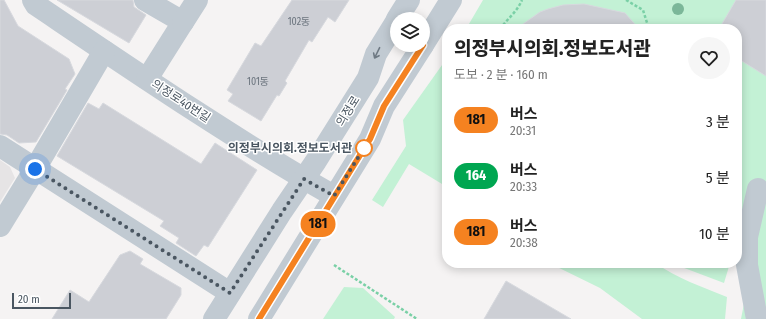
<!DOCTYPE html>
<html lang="ko">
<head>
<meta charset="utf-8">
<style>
	:root { --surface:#fff; --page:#f6f6f6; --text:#222; --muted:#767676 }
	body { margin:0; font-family:"Fira Sans Condensed","Noto Sans KR",sans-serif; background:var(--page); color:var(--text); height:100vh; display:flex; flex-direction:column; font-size:15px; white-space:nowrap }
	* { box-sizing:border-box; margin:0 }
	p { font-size:13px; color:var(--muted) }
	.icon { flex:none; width:22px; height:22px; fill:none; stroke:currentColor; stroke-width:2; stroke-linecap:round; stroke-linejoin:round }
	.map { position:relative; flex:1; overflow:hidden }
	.panel { position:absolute; left:442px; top:24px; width:300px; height:244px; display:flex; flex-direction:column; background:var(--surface); border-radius:16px; box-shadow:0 2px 10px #0003 }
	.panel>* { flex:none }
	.badge { padding:0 8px; border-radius:13px; font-size:14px; line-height:26px }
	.fabs { position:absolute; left:390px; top:12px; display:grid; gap:8px }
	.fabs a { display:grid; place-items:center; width:40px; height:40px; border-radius:50%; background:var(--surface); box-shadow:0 2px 10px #0003; font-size:20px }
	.scale { position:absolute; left:12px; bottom:10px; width:59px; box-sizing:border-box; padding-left:4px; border:2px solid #4a5661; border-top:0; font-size:11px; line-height:14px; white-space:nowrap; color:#4a5661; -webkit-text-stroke:3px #fff; paint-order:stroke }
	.you { position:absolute; width:20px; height:20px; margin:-10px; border:3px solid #fff; border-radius:50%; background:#1a73e8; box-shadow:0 0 0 6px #1a73e833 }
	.map>.badge { position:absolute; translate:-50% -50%; box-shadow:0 0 0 2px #fff }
	.round { display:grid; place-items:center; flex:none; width:42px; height:42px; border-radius:21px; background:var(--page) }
	.summary { display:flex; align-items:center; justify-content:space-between; height:68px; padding:0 12px }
	h1 { font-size:19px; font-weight:800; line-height:30px }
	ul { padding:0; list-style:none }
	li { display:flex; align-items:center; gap:12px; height:56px; padding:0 12px }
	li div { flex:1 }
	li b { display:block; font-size:15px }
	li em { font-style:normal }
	li .badge { min-width:44px; font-weight:700; text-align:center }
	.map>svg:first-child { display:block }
</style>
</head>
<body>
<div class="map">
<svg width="766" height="319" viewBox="0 0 766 319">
	<rect width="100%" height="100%" fill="#f5f3f3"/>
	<path fill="#e6e4e5" d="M 0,160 L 10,167 L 15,178 L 0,202 Z"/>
	<g fill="#c3f1d5">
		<path d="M 483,0 L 766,0 L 766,186 L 737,234 L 737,29 L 466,29 Z"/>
		<path d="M 447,58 L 447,187 L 409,164 L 383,207 L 372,200 L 406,146 L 403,120 Z"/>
		<path d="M 766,189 L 766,319 L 741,319 Z"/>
		<path d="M 549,263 L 655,263 C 677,278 702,287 727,297 L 725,319 L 642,319 L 600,288 Z"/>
		<path d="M 671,263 L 730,263 L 724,283 Z"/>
		<path d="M 344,287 L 363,288 L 395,317 L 394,319 L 323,319 Z"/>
	</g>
	<g fill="#cdcfd5" stroke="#d7d9de">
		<path d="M 0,0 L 4,0 L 18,26 L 69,59 L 75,74 L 65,89 L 67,90 L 36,142 L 19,143 L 7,135 L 0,134 Z"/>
		<path d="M 57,0 L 133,0 L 134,7 L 146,15 L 129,43 Z"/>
		<path d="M 292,0 L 349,0 L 335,22 L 328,17 L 312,42 L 309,40 L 285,81 L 287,83 L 279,96 L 277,95 L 261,121 L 228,101 L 233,94 L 227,90 L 255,43 L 261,46 Z"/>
		<path d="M 736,0 L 766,0 L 766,76 L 737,58 L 737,29 L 719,29 Z"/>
		<path d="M 584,4 L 625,13 L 639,29 L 516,29 L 540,12 L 548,9 L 563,5 Z"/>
		<path d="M 88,103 L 99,109 L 103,103 L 201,164 L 215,143 L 257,170 L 208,247 L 204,245 L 196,256 L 176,243 L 179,238 L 160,226 L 164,221 L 57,156 Z"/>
		<path d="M 130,251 L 143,259 L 140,264 L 181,288 L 181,295 L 166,319 L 52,319 L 70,290 L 89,302 L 120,255 Z"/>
		<path d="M 506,281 L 571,319 L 484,319 Z"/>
	</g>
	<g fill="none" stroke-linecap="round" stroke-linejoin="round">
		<g stroke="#7ad0a6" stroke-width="2.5" stroke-dasharray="3 2" stroke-linecap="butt">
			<path d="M 626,0 L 643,10 L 649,29"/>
			<path d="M 500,29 C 507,19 517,12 522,0"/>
			<path d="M 334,265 L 417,319"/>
		</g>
		<g stroke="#c1cad2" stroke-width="22">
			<path d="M 33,0 L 36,5 C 134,71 232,138 334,196"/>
			<path d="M 145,0 L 183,22 L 147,79"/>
			<path d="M 397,19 L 409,0"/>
			<path d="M 183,22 L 197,0"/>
			<path d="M 423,45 L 451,0"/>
			<path d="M 0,146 L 230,293"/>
			<path d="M 0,226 L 35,169 L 104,51"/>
			<path d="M 214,319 L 282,211 L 316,161 L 368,78 L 376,54 L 397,20"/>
			<path d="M 259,319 L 370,139 L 384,106 L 423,45"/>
			<path d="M 757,319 L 747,265 L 747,237 L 758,189"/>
		</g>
	</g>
	<circle fill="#7bb799" cx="678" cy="9" r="6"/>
	<defs><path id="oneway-shaft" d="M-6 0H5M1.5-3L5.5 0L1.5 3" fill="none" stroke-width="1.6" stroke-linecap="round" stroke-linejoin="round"/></defs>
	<use stroke="#6e7983" href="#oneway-shaft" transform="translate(377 53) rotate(116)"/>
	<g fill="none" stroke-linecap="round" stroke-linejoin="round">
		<g stroke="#fff" stroke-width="9">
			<path id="line" d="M 259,319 L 370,139 L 384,106 L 423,45"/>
		</g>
		<use href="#line" stroke="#f58220" stroke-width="6"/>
		<path stroke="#4a5661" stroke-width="4" stroke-dasharray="0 7.2" d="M 35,169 L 230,293 L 304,179 L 334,196 L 364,148"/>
	</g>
	<circle fill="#fff" stroke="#f58220" stroke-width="2" cx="364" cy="148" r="8"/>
	<g text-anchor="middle" stroke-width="3" stroke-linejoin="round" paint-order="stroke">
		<g font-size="10" fill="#6b747e">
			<text x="299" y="25">102동</text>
			<text x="258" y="85">101동</text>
		</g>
		<g font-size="12" fill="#4a5661" stroke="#fff">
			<text transform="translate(181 101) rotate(33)" y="4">의정로40번길</text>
			<text transform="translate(348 111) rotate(-58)" y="4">의정로</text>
		</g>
		<g font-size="12" font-weight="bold" fill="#4a5661" stroke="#fff" text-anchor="end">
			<text x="352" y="152">의정부시의회.정보도서관</text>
		</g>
	</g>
</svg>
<div class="fabs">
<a><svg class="icon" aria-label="layers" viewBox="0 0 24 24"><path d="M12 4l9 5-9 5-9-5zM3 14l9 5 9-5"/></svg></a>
</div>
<div class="scale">20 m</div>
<div class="you" style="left:35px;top:169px"></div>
<b class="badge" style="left:318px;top:224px;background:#f58220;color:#111">181</b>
<section class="panel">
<div class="summary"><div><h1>의정부시의회.정보도서관</h1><p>도보 · 2 분 · 160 m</p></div><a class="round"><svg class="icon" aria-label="heart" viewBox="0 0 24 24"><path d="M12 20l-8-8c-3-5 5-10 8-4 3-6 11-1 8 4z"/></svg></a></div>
<ul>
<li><span class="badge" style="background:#f58220;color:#111">181</span><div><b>버스</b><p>20:31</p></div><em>3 분</em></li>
<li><span class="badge" style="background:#00a651;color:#fff">164</span><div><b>버스</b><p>20:33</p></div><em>5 분</em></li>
<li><span class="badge" style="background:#f58220;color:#111">181</span><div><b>버스</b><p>20:38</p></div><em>10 분</em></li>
</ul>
</section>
</div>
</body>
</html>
